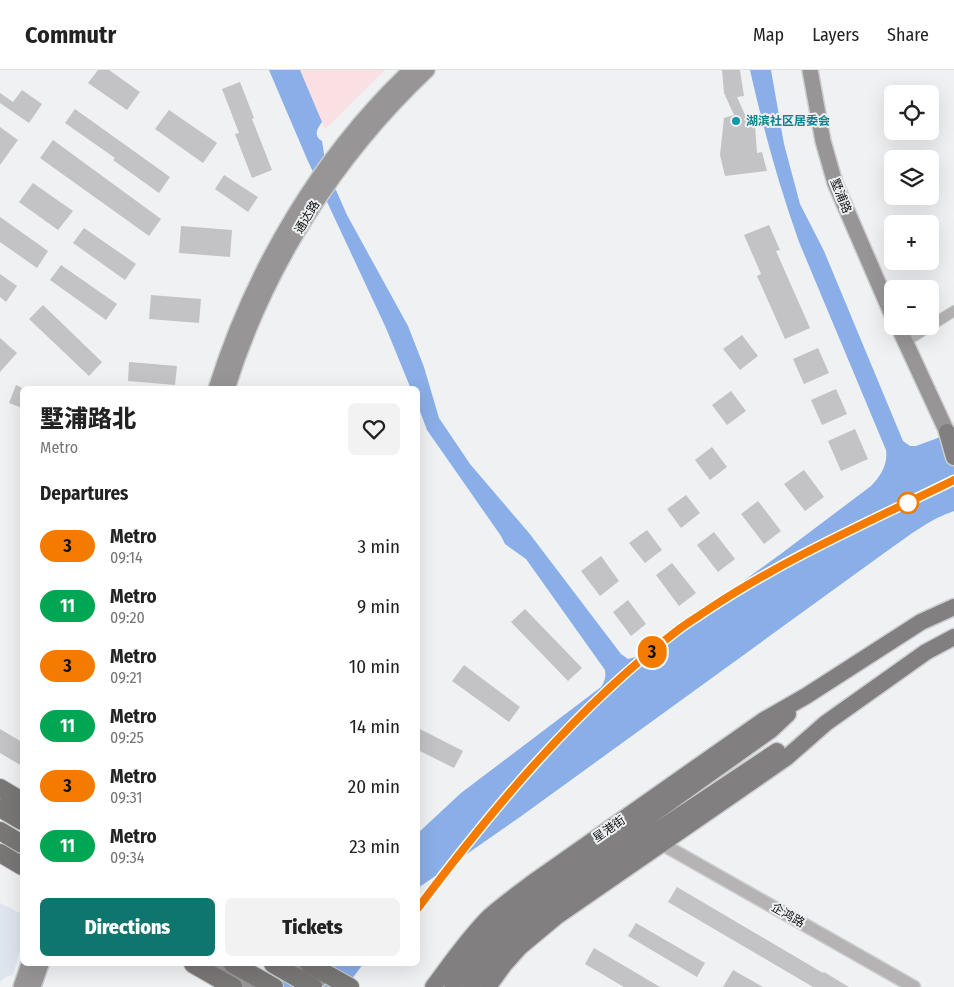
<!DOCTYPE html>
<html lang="en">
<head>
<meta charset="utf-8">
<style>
	:root { --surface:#fff; --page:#f2f2f2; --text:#222; --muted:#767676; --line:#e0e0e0; --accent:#0f766e }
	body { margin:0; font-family:"Fira Sans Condensed","Noto Sans SC",sans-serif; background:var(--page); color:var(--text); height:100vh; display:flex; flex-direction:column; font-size:19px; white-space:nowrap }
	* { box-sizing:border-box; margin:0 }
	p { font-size:16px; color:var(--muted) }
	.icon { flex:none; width:28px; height:28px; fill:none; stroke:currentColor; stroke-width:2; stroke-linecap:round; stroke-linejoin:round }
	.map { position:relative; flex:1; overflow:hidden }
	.details { position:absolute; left:20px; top:316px; width:400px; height:580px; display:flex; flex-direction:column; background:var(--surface); border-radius:8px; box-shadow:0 5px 20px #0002 }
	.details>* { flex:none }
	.badge { padding:0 10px; border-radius:16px; font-size:18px; line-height:32px }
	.fabs { position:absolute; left:884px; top:15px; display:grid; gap:10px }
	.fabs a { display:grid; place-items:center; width:55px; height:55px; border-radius:8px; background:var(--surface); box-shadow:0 5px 20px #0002; font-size:25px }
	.map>.badge { position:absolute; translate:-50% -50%; box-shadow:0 0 0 2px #fff }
	h2 { padding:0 20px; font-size:19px; line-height:45px }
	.round { display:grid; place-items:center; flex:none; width:52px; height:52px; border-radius:8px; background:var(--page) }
	.overview { display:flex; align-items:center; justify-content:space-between; height:85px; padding:0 20px }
	h1 { font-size:24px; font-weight:800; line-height:38px }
	.primary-button { display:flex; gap:10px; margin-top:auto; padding:10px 20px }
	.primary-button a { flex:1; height:58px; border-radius:8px; background:var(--accent); color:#fff; font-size:20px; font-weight:800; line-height:58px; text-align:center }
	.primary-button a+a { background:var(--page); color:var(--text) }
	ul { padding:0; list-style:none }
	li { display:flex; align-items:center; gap:15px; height:60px; padding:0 20px }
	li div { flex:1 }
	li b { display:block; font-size:19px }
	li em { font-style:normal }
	li .badge { min-width:55px; font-weight:700; text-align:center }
	header { display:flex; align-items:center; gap:30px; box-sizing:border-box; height:70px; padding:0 25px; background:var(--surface); border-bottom:1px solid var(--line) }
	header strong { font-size:24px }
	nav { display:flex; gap:28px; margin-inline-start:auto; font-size:18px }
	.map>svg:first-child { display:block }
</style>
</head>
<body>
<header>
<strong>Commutr</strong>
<nav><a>Map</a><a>Layers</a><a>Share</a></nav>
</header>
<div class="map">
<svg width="954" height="917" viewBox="0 0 954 917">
	<rect width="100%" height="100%" fill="#eff1f3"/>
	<path fill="#fadfe3" d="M 300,0 L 385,0 L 325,59 Z"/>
	<path fill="#dfe5ee" d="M 0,833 L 22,844 L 22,873 L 13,905 L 5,907 L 0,912 Z"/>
	<g fill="#8aaee7">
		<path d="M 269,0 L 300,0 L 322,52 C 317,59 313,65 322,71 L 325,90 L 332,111 L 347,145 L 408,256 L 424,297 L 439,348 L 470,394 L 529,463 L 621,584 L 628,589 L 640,586 L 782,483 L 871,416 C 881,406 888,394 886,380 L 799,172 C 779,116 763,58 750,0 L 771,0 L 784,74 L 800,134 L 824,181 L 903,371 L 910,376 L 916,376 L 954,362 L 954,441 C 929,449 909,466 887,481 L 520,747 L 418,818 L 418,763 L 461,723 L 601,617 C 605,611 606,607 605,600 L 526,489 L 505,474 L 501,466 L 427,360 L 418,336 L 418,319 L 411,319 L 386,258 L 307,89 Z"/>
		<path d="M 273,894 L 363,894 L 346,917 L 257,917 Z"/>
	</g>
	<g fill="#c3c3c5">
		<path d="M 98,0 L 109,0 L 140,22 L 127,40 L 88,13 Z"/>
		<path d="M 722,0 L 740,0 L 744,26 L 737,27 L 750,56 L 755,55 L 757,83 L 762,82 L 767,101 L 725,106 L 720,85 L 724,48 L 734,45 L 724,23 Z"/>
		<path d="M 240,12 L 254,48 L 252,49 L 272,100 L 252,108 L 235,64 L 239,63 L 222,19 Z"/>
		<path d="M 22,20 L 42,34 L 29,53 L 0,33 L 0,23 L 13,32 Z"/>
		<path d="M 75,39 L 170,107 L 159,123 L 113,90 L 115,88 L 65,53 Z"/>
		<path d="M 169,40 L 217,73 L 203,93 L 155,59 Z"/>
		<path d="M 0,57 L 18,70 L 0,95 Z"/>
		<path d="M 53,70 L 161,149 L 149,166 L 40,88 Z"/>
		<path d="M 224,105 L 258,127 L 248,142 L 215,119 Z"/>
		<path d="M 33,113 L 73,141 L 58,160 L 19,132 Z"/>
		<path d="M 0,147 L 48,181 L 37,198 L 0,172 Z"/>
		<path d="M 769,155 L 780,180 L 776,181 L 810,258 L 785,269 L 757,206 L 761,204 L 744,165 Z"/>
		<path d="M 181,156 L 232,160 L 230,187 L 179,183 Z"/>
		<path d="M 84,158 L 136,194 L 125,210 L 73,173 Z"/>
		<path d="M 61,195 L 117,234 L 106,250 L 50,210 Z"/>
		<path d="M 0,204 L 17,216 L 6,232 L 0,227 Z"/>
		<path d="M 151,225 L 201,229 L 199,253 L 149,249 Z"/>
		<path d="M 43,235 L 102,292 L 89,306 L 29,249 Z"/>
		<path d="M 742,265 L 758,286 L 740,300 L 723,279 Z"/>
		<path d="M 0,268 L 17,283 L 0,302 Z"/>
		<path d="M 818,278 L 829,303 L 804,314 L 793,289 Z"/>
		<path d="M 129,292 L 177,296 L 175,315 L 128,311 Z"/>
		<path d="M 16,315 L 22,318 L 22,338 L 9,333 Z"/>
		<path d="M 836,319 L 847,344 L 822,355 L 811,330 Z"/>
		<path d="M 731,321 L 746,341 L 727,355 L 712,335 Z"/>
		<path d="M 855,359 L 868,389 L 841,401 L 828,371 Z"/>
		<path d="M 712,377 L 727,397 L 710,410 L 695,390 Z"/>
		<path d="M 804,400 L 824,427 L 805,441 L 784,414 Z"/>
		<path d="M 686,425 L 700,443 L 681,458 L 667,439 Z"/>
		<path d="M 758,431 L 781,461 L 764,474 L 741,444 Z"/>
		<path d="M 647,460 L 662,480 L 645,493 L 629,473 Z"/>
		<path d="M 714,462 L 735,489 L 718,502 L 697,475 Z"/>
		<path d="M 601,486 L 619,511 L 600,526 L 581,501 Z"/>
		<path d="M 672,493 L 696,523 L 679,536 L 656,505 Z"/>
		<path d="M 628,530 L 646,554 L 631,566 L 613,542 Z"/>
		<path d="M 525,539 L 582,598 L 568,611 L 511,552 Z"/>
		<path d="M 464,595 L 520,637 L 509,652 L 452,611 Z"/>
		<path d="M 418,658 L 463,681 L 454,698 L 418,680 Z"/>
		<path d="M 0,659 L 22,672 L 22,696 L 0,683 Z"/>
		<path d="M 677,817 L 823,903 L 824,902 L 849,917 L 813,917 L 738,873 L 668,832 Z"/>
		<path d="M 636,853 L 705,893 L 697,907 L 628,866 Z"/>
		<path d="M 594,878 L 660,917 L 624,917 L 585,894 Z"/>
		<path d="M 733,900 L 763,917 L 723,917 Z"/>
	</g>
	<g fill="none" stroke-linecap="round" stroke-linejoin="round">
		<g stroke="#cbcdcf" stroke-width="12">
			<g id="minor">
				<path d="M 930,256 L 954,241"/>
				<path d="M 905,272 L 930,256"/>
			</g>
		</g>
		<g stroke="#cbcdcf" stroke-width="15">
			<path id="tertiary" d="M 662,774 L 914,917"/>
		</g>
		<g stroke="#cbcdcf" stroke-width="18">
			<g id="secondary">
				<path d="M 810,0 L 823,71 L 835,113 L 892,245"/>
				<path d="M 898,256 L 947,362"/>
				<path d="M 216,319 C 253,200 320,86 411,0"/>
				<path d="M 227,319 C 265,197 335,87 427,0"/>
				<path d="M 293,894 L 319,909"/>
				<path d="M 221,900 L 250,917"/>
				<path d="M 21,917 L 29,894"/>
				<path d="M 33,917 L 41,894"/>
			</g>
		</g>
		<g stroke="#cbcdcf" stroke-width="19">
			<g id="primary">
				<path d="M 947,362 L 954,387"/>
				<path d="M 433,917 C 451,893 468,868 489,847 C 502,835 518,824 532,813 L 764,650 L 806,626 L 921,552 L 954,537"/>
				<path d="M 452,917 C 467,896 483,875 501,856 C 513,844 527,834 541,824 L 771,660 L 788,644"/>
				<path d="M 470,917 L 496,884 L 510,868 L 527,852 L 549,834 L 608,793 L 777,681"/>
				<path d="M 488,917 L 504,895 L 520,877 L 556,847 L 786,688 L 826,653 L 926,582 L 954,567"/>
			</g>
		</g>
		<g stroke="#cbcdcf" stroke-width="20">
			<g id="trunk">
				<path d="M 0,718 L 22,731"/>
				<path d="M 0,738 L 22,751"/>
				<path d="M 0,761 L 22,774"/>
				<path d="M 0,783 L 22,796"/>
				<path d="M 193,894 L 233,917"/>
				<path d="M 233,894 L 274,917"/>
				<path d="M 273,894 L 313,917"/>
				<path d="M 309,894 L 350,917"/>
			</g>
		</g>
		<use href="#minor" stroke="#b5b3b3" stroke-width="10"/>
		<use href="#tertiary" stroke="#b5b3b3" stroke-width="12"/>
		<use href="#secondary" stroke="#979595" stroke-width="15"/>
		<use href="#primary" stroke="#827f80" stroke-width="16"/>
		<use href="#trunk" stroke="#797676" stroke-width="18"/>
	</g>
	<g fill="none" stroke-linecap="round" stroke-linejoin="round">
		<g stroke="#fff" stroke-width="11">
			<path id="line" d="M 418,838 C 494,737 576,638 678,560 C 688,552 699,546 709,539 C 786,488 871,451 954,410"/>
		</g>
		<use href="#line" stroke="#f57b00" stroke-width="8"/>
	</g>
	<circle fill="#0f9aa8" stroke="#eff1f3" stroke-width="2" cx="736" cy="51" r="5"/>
	<circle fill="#fff" stroke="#f57b00" stroke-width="2.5" cx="908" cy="433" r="10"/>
	<g text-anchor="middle" stroke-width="4" stroke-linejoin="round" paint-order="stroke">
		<g font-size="12" font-weight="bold" fill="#0d838f" stroke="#eff1f3" text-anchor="start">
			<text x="746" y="55">湖滨社区居委会</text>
		</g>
		<g font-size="12" fill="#0e0e0f" stroke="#eff1f3">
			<text transform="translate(841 126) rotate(68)" y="4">墅浦路</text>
			<text transform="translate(307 147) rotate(-59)" y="4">通达路</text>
			<text transform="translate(609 759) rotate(-35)" y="4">星港街</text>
			<text transform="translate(788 845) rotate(30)" y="4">企鸿路</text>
		</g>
	</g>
</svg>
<div class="fabs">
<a><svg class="icon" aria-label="locate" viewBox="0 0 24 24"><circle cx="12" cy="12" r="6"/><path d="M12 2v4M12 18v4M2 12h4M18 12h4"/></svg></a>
<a><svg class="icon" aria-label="layers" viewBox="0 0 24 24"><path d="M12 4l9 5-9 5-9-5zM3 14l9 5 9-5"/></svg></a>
<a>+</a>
<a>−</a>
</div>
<b class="badge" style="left:652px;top:582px;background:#f57b00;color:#111">3</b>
<section class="details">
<div class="overview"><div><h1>墅浦路北</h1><p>Metro</p></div><a class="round"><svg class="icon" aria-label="heart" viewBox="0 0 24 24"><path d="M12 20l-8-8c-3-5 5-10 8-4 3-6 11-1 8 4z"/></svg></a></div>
<h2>Departures</h2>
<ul>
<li><span class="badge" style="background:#f57b00;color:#111">3</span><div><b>Metro</b><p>09:14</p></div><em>3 min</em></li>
<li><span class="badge" style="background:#00a651;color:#fff">11</span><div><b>Metro</b><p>09:20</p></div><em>9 min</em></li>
<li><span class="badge" style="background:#f57b00;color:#111">3</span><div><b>Metro</b><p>09:21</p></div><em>10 min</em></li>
<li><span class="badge" style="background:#00a651;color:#fff">11</span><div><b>Metro</b><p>09:25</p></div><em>14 min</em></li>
<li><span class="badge" style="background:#f57b00;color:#111">3</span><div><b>Metro</b><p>09:31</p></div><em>20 min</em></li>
<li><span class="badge" style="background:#00a651;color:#fff">11</span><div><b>Metro</b><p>09:34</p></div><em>23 min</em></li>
</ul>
<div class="primary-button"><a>Directions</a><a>Tickets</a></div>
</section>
</div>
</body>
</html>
